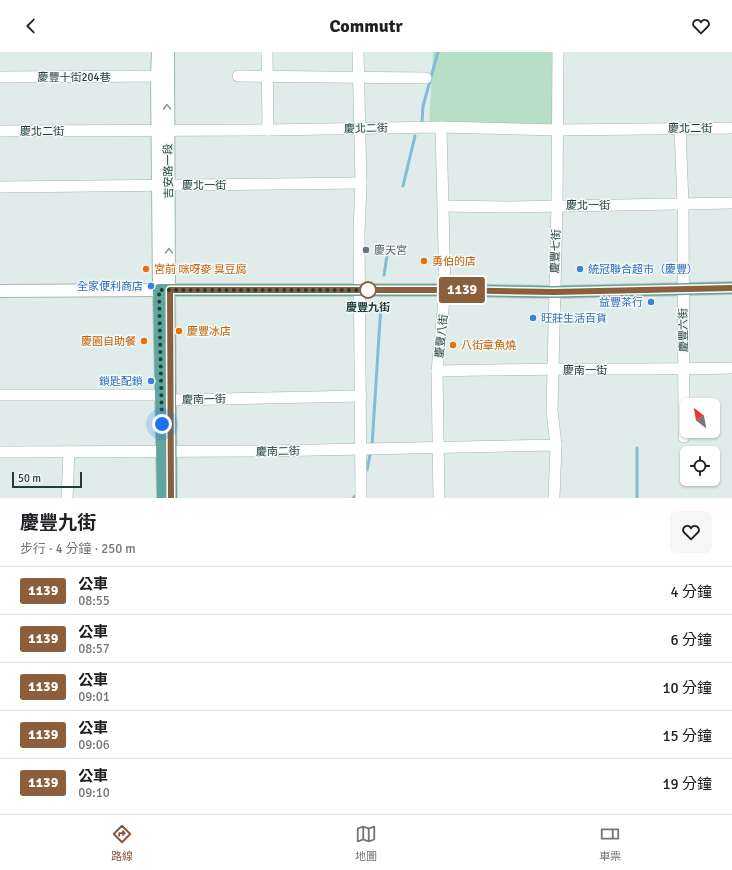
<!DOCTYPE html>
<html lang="zh-TW">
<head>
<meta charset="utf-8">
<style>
	:root { --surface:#fff; --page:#f6f6f6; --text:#202124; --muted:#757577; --line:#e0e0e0; --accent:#835537 }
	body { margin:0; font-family:Signika,"Noto Sans TC",sans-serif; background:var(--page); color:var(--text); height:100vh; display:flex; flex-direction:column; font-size:15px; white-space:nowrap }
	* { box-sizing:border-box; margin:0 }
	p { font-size:13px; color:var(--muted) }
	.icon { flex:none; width:22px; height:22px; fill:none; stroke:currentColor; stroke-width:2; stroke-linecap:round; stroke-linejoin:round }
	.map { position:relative; height:446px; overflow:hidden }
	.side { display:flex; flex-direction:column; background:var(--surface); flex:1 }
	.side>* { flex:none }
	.badge { padding:0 8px; border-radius:3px; font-size:14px; line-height:26px }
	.needle { width:26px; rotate:329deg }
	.controls { position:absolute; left:680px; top:346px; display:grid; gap:8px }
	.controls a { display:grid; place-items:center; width:40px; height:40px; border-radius:6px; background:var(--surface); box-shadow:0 1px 3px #0004; font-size:20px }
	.scale { position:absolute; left:12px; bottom:10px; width:70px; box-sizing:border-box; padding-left:4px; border:2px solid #1f3e3a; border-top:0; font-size:11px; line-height:14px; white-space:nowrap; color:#1f3e3a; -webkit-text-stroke:3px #f1f8f6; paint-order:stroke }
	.you { position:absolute; width:20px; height:20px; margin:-10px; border:3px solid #fff; border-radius:50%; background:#1a73e8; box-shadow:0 0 0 6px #1a73e833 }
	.map>.badge { position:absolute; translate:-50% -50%; box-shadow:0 0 0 2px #fff }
	.round { display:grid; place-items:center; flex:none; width:42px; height:42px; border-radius:6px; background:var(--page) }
	.overview { display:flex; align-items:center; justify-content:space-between; height:68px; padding:0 20px }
	h1 { font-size:19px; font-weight:700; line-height:30px }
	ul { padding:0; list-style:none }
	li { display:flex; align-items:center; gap:12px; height:48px; padding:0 20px; border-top:1px solid var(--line) }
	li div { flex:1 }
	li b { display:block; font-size:15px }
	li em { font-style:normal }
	li .badge { min-width:44px; font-weight:700; text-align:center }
	header { display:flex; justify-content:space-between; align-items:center; height:52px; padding:0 20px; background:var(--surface); font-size:18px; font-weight:700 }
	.tab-bar { display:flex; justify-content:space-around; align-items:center; height:56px; border-top:1px solid var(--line); background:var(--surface); font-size:11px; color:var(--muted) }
	.tab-bar a { display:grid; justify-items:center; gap:2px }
	.tab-bar .current { color:var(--accent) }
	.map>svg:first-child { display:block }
</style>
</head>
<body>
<header><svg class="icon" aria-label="back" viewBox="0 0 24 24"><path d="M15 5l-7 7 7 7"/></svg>Commutr<svg class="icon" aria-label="heart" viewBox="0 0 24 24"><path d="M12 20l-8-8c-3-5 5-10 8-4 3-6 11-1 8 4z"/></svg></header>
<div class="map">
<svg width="732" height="446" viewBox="0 0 732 446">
	<rect width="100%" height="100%" fill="#e0ece9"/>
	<path fill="#b7dfc8" d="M 433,0 L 554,0 L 555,74 L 429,75 Z"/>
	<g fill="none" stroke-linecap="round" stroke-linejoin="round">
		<g stroke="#83bcd6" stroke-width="3">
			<path d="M 422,71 L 423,54 L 438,0"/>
			<path d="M 403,134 L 415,84"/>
			<path d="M 384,223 L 388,197"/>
			<path d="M 372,394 L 381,252"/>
			<path d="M 367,418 L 370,403"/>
			<path d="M 353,446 L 355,444"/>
			<path d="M 637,446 L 637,396"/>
		</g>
		<g stroke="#a2b4b1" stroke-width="12">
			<g id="street">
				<path d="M 267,0 L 268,78"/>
				<path d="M 358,0 L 361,131 L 359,181 L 361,446"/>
				<path d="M 238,24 L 426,26"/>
				<path d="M 0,25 L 166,24"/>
				<path d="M 680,76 L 683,152 L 684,385"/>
				<path d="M 0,79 L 268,78 L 441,75 L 558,78 L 732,76"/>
				<path d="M 0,135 L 361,131"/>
				<path d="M 444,154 L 505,155 L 732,151"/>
				<path d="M 437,319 C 535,316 634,318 732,316"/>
				<path d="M 0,343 L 161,343 L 172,348 L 361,344"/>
				<path d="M 0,400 L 265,399 L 556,393"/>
				<path d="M 67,446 L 69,400"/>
				<path d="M 439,446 L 437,319 L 445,238 L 441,75"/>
				<path d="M 554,446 L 556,393 L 552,359 L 557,153 L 558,0"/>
			</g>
		</g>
		<g stroke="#9db9b3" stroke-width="14">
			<g id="secondary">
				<path d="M 168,0 L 169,238"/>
				<path d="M 0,239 L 159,238 L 157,24 L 158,0"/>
			</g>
		</g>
		<g stroke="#c0c9c8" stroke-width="14">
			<g id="primary">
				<path d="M 169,238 L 171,446"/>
				<path d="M 163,446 L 159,238 L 445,238 L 554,240 L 732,236"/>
			</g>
		</g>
		<use href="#street" stroke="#fff" stroke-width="11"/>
		<use href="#secondary" stroke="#fff" stroke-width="12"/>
		<use href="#primary" stroke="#61a59f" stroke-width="12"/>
	</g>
	<defs><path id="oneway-chevron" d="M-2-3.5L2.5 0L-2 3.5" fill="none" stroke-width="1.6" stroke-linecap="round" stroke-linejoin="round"/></defs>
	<g stroke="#8f9e9c">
		<use href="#oneway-chevron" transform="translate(167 55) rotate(-91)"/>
		<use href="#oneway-chevron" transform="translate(169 199) rotate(-91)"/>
	</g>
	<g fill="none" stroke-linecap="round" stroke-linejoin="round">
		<g stroke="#fff" stroke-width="9">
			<path id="line" d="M 171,446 L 170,238 L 445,238 L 554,240 L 732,236"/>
		</g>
		<use href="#line" stroke="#8b5e3c" stroke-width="6"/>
		<path stroke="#1f3e3a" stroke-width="4" stroke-dasharray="0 7.2" d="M 162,372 L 159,238 L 373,238 L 368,238"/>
	</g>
	<circle fill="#6b7280" stroke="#f1f8f6" stroke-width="1.5" cx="366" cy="198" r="4"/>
	<g fill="#e8710a" stroke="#f1f8f6" stroke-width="1.5">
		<circle cx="424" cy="209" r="4"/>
		<circle cx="146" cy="217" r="4"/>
		<circle cx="179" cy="279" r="4"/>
		<circle cx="144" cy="289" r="4"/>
		<circle cx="453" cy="293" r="4"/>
	</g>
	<g fill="#3f7fe0" stroke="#f1f8f6" stroke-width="1.5">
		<circle cx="580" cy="217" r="4"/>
		<circle cx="151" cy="234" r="4"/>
		<circle cx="651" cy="250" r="4"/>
		<circle cx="533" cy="266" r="4"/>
		<circle cx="151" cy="329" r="4"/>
	</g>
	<circle fill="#fff" stroke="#8b5e3c" stroke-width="2" cx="368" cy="238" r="8"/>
	<g text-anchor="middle" stroke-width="3" stroke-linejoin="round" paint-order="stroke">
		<g font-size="11" fill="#1f3e3a" stroke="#f1f8f6">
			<text x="74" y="29">慶豐十街204巷</text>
			<text transform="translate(366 76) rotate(-1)" y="4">慶北二街</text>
			<text x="690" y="80">慶北二街</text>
			<text x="42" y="83">慶北二街</text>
			<text transform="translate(168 119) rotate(-91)" y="4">吉安路一段</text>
			<text x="204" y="137">慶北一街</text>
			<text x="588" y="157">慶北一街</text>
			<text transform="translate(555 199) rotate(-88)" y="4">慶豐七街</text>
			<text transform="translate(683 278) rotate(-91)" y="4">慶豐六街</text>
			<text transform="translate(441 284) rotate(-84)" y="4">慶豐八街</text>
			<text x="585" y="322">慶南一街</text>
			<text transform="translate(204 347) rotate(-1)" y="4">慶南一街</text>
			<text transform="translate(278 399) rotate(-1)" y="4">慶南二街</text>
		</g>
		<g font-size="11" fill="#5b616d" stroke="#f1f8f6" text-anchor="start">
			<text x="374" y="202">慶天宮</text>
		</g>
		<g font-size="11" fill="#c56008" stroke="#f1f8f6" text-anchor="start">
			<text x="432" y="213">勇伯的店</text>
			<text x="154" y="221">宮前 咪呀麥 臭豆腐</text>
			<text x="187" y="283">慶豐冰店</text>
			<text x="136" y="293" text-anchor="end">慶園自助餐</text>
			<text x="461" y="297">八街章魚燒</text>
		</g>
		<g font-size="11" fill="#366cbe" stroke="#f1f8f6" text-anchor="end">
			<text x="588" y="221" text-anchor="start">統冠聯合超市（慶豐）</text>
			<text x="143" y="238">全家便利商店</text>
			<text x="643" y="254">益豐茶行</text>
			<text x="541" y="270" text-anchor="start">旺莊生活百貨</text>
			<text x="143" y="333">鎖匙配鎖</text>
		</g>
		<g font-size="11" font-weight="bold" fill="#1f3e3a" stroke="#f1f8f6">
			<text x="368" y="259">慶豐九街</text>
		</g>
	</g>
</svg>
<div class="controls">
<a><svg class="needle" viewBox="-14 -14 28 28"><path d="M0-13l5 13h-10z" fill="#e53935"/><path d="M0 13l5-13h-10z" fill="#757577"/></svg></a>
<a><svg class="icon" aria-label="locate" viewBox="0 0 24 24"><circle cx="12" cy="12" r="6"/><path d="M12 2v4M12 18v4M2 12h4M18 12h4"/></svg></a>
</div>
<div class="scale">50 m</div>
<div class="you" style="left:162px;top:372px"></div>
<b class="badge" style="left:462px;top:238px;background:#8b5e3c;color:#fff">1139</b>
</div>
<section class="side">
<div class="overview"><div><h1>慶豐九街</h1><p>步行 · 4 分鐘 · 250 m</p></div><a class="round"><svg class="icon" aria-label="heart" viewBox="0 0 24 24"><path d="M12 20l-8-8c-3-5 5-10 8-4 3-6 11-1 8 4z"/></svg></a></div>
<ul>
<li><span class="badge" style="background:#8b5e3c;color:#fff">1139</span><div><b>公車</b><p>08:55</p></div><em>4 分鐘</em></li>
<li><span class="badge" style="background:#8b5e3c;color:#fff">1139</span><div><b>公車</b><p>08:57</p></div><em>6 分鐘</em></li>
<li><span class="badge" style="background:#8b5e3c;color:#fff">1139</span><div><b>公車</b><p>09:01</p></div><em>10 分鐘</em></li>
<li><span class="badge" style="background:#8b5e3c;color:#fff">1139</span><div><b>公車</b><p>09:06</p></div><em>15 分鐘</em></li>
<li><span class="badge" style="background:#8b5e3c;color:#fff">1139</span><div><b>公車</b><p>09:10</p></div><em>19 分鐘</em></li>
</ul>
</section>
<nav class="tab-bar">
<a class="current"><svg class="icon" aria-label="directions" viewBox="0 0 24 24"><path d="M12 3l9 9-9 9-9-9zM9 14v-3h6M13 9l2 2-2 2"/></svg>路線</a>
<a><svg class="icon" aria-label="map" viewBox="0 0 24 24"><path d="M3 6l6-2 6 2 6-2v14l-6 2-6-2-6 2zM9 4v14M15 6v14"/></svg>地圖</a>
<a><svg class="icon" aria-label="tickets" viewBox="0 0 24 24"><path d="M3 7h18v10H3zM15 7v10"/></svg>車票</a>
</nav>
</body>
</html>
